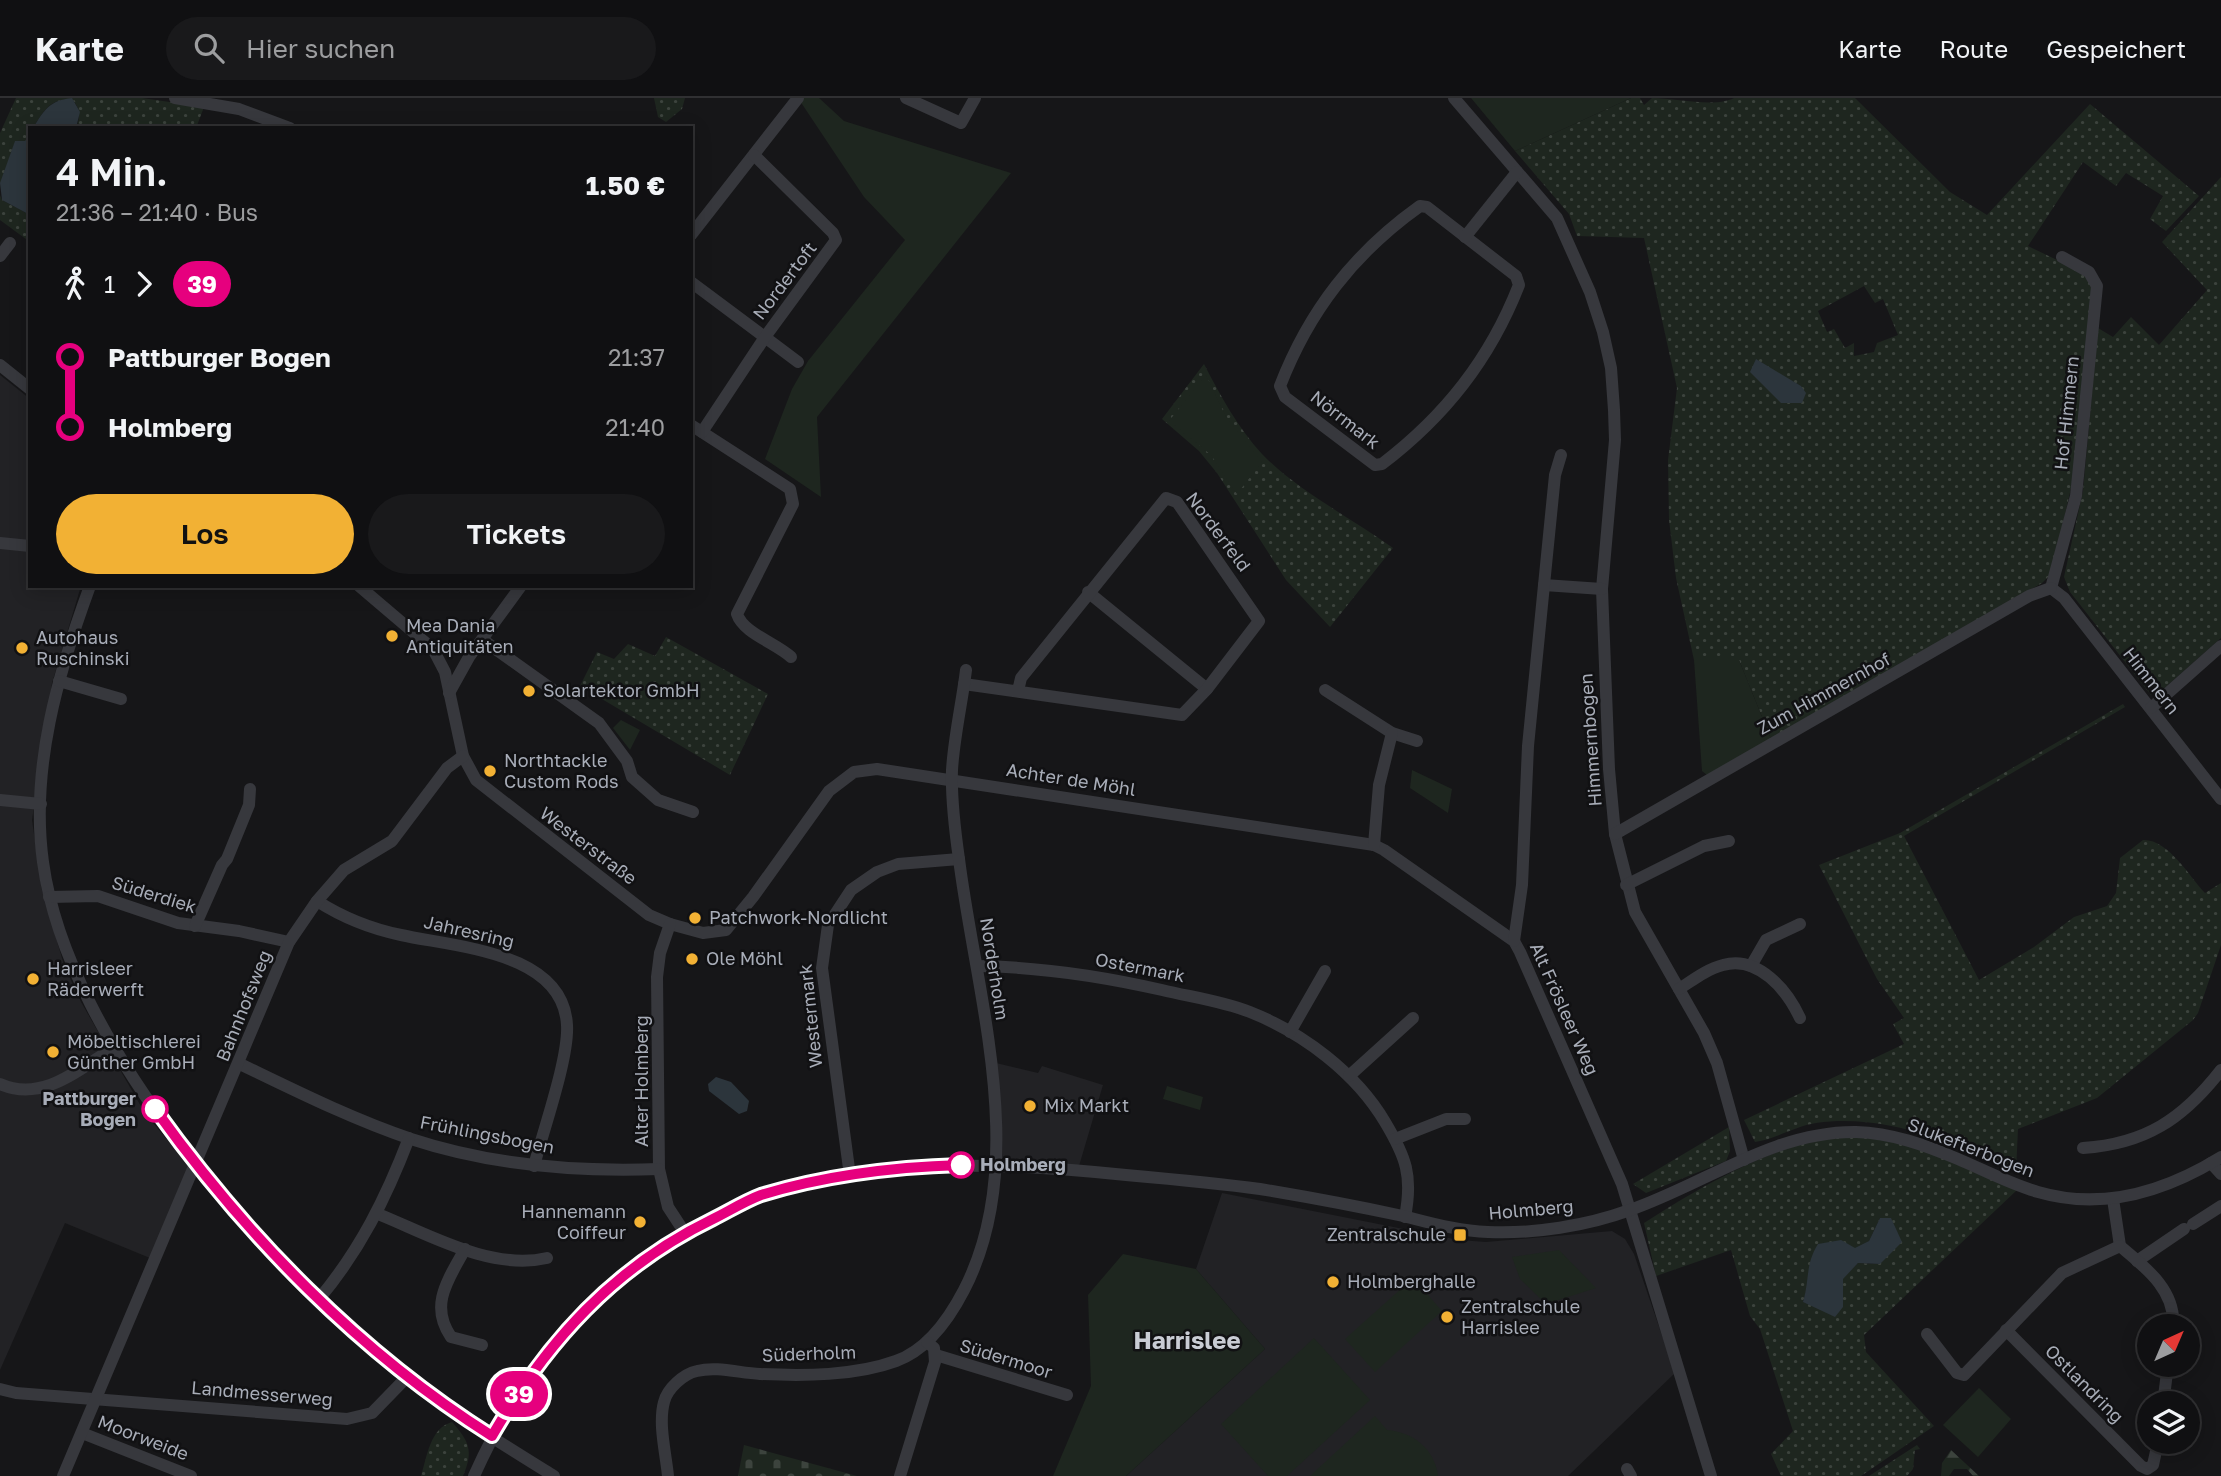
<!DOCTYPE html>
<html lang="de">
<head>
<meta charset="utf-8">
<style>
	:root { --surface:#101012; --page:#19191b; --text:#f1f3f6; --muted:#9c9d9f; --line:#303032; --accent:#f2b134 }
	body { margin:0; font-family:"Golos Text",sans-serif; background:var(--page); color:var(--text); height:100vh; display:flex; flex-direction:column; font-size:26px; white-space:nowrap }
	* { box-sizing:border-box; margin:0 }
	p { font-size:23px; color:var(--muted) }
	.icon { flex:none; width:38px; height:38px; fill:none; stroke:currentColor; stroke-width:2; stroke-linecap:round; stroke-linejoin:round }
	.map { position:relative; flex:1; overflow:hidden }
	.panel { position:absolute; left:28px; top:28px; width:665px; height:462px; display:flex; flex-direction:column; background:var(--surface); border-radius:0px; box-shadow:0 4px 18px #0003,0 0 0 2px var(--line) }
	.panel>* { flex:none }
	.badge { padding:0 14px; border-radius:23px; font-size:24px; line-height:46px }
	.needle { width:46px; rotate:44deg }
	.fabs { position:absolute; left:2137px; top:1216px; display:grid; gap:14px }
	.fabs a { display:grid; place-items:center; width:63px; height:63px; border-radius:50%; background:var(--surface); box-shadow:0 4px 18px #0003,0 0 0 2px var(--line); font-size:35px }
	.map>.badge { position:absolute; translate:-50% -50%; box-shadow:0 0 0 4px #fff }
	.legs { display:flex; align-items:center; gap:10px; height:77px; padding:0 28px; font-size:23px }
	.legs p { margin-inline-start:auto }
	.overview { display:flex; align-items:center; justify-content:space-between; height:119px; padding:0 28px }
	h1 { font-size:38px; font-weight:600; line-height:52px }
	.cta { display:flex; gap:14px; margin-top:auto; padding:14px 28px }
	.cta a { flex:1; height:80px; border-radius:42px; background:var(--accent); color:#111; font-size:28px; font-weight:600; line-height:80px; text-align:center }
	.cta a+a { background:var(--page); color:var(--text) }
	ul { padding:0 28px; list-style:none }
	li { display:flex; align-items:center; gap:24px; height:70px; font-size:26px }
	li i { display:grid; place-items:center; width:10px; height:100%; margin:0 9px; background:currentColor }
	li i::after { content:''; width:18px; height:18px; margin:-9px; border:5px solid; border-radius:50%; background:var(--surface) }
	li p { margin-inline-start:auto }
	li:first-child i { background:linear-gradient(#0000 50%,currentColor 0) }
	li:last-child i { background:linear-gradient(currentColor 50%,#0000 0) }
	header { display:flex; align-items:center; gap:42px; box-sizing:border-box; height:98px; padding:0 35px; background:var(--surface); border-bottom:2px solid var(--line) }
	header strong { font-size:33px }
	nav { display:flex; gap:38px; margin-inline-start:auto; font-size:24px }
	.search { width:490px; height:63px; background:var(--page); display:flex; align-items:center; gap:18px; box-sizing:border-box; padding:0 24px; border-radius:38px; color:var(--muted); font-size:26px }
	.map>svg:first-child { display:block }
</style>
</head>
<body>
<header>
<strong>Karte</strong>
<div class="search"><svg class="icon" aria-label="search" viewBox="0 0 24 24"><circle cx="10" cy="10" r="6"/><path d="M15 15l6 6"/></svg>Hier suchen</div>
<nav><a>Karte</a><a>Route</a><a>Gespeichert</a></nav>
</header>
<div class="map">
<svg width="2221" height="1378" viewBox="0 0 2221 1378">
	<defs>
		<pattern id="grass-dots" width="8" height="8" patternUnits="userSpaceOnUse" patternTransform="scale(1.75)"><rect width="8" height="8" fill="#1e261f"/><path d="M2 2h.1M6 6h.1" fill="none" stroke="#3c433d" stroke-width="1.8" stroke-linecap="round"/></pattern>
		<pattern id="forest-firs" width="22" height="20" patternUnits="userSpaceOnUse" patternTransform="scale(1.75)"><rect width="22" height="20" fill="#1e261f"/><path d="M5 1l3.5 6h-7zM16 11l3.5 6h-7z" fill="#3c433d"/></pattern>
		<pattern id="cemetery-stones" width="16" height="16" patternUnits="userSpaceOnUse" patternTransform="scale(1.75)"><rect width="16" height="16" fill="#1e261f"/><path d="M2 7V4a2 2 0 0 1 4 0v3zM10 15v-3a2 2 0 0 1 4 0v3z" fill="#3c433d"/></pattern>
	</defs>
	<rect width="100%" height="100%" fill="#161618"/>
	<g fill="#222225">
		<path d="M 0,277 L 30,301 L 30,488 L 81,488 L 52,585 L 32,722 L 42,792 L 64,867 L 81,904 L 146,1017 L 190,1068 L 150,1160 L 65,1125 L 0,1272 Z"/>
		<path d="M 996,965 L 1038,975 L 1042,968 L 1103,987 L 1079,1068 L 1001,1060 Z"/>
		<path d="M 1222,1095 L 1459,1142 L 1486,1144 L 1612,1133 L 1625,1141 L 1634,1156 L 1675,1275 L 1568,1378 L 1126,1378 L 1265,1251 L 1196,1171 Z"/>
	</g>
	<g fill="url(#grass-dots)" fill-rule="evenodd">
		<path d="M 16,0 L 142,0 L 204,9 L 196,30 L 76,30 C 81,18 80,10 72,1 C 50,1 44,12 33,30 L 30,30 L 26,43 L 15,44 L 0,87 L 0,35 Z"/>
		<path d="M 654,0 L 685,0 L 682,11 L 666,24 L 658,19 Z"/>
		<path d="M 1631,0 L 1640,0 L 1644,7 L 1652,0 C 1676,0 1715,10 1734,0 L 1855,0 L 1950,94 L 1987,117 L 2090,6 L 2199,98 L 2166,133 L 2150,121 L 2163,98 L 2126,75 L 2116,88 L 2083,64 L 2028,148 L 2086,176 L 2093,189 L 2072,386 L 2051,476 L 2042,485 L 1771,641 L 1739,562 L 1694,562 L 1676,480 L 1669,422 L 1668,362 L 1677,290 L 1644,140 L 1577,138 L 1569,116 L 1515,53 ZM 1864,188 L 1875,205 L 1883,201 L 1898,237 L 1877,245 L 1874,254 L 1854,258 L 1854,245 L 1845,250 L 1834,231 L 1827,234 L 1818,213 Z"/>
		<path d="M 2221,79 L 2221,540 L 2161,593 L 2151,597 L 2070,494 L 2064,479 L 2083,393 L 2098,230 L 2113,239 L 2131,219 L 2159,247 L 2207,192 L 2162,144 Z"/>
		<path d="M 0,97 L 2,102 L 30,117 L 30,144 L 0,122 Z"/>
		<path d="M 1204,266 C 1220,297 1238,330 1262,356 C 1299,394 1350,419 1393,450 L 1330,529 L 1286,482 L 1217,375 L 1199,353 L 1162,321 Z"/>
		<path d="M 666,539 L 768,596 L 730,677 L 580,588 L 597,554 L 614,561 L 628,546 L 655,558 Z"/>
		<path d="M 2123,606 L 2125,609 L 1904,738 L 1979,882 L 2034,849 L 2074,819 L 2107,808 L 2116,795 L 2120,760 L 2143,742 C 2168,741 2189,778 2205,795 L 2221,785 L 2221,847 L 2198,915 L 2193,922 L 2097,1000 L 2018,1031 L 2016,1073 C 1955,1045 1886,1015 1816,1025 C 1795,1028 1776,1041 1755,1044 L 1744,1022 L 1904,946 L 1893,926 L 1904,920 L 1877,881 L 1819,767 L 1900,735 Z"/>
		<path d="M 1729,1029 L 1730,1053 L 1726,1063 L 1646,1095 L 1633,1086 Z"/>
		<path d="M 1875,1039 L 1932,1053 L 2017,1092 L 1864,1237 L 1866,1254 L 1934,1328 L 1861,1378 L 1781,1378 L 1771,1356 L 1793,1333 L 1760,1231 L 1750,1218 L 1731,1152 L 1656,1178 L 1644,1125 C 1693,1093 1753,1059 1810,1043 C 1829,1038 1854,1040 1875,1039 ZM 1880,1120 L 1880,1166 L 1858,1165 L 1842,1181 L 1843,1209 L 1803,1204 L 1809,1183 L 1869,1143 Z"/>
		<path d="M 452,1324 C 469,1343 474,1353 463,1378 L 421,1378 C 427,1359 430,1330 452,1324 Z"/>
		<path d="M 1917,1347 L 1920,1351 L 1915,1352 L 1913,1371 L 1907,1378 L 1869,1378 Z"/>
	</g>
	<path fill="url(#forest-firs)" d="M 1951,1352 L 1979,1378 L 1973,1378 L 1967,1371 L 1954,1371 L 1949,1378 L 1941,1378 L 1942,1365 Z"/>
	<path fill="url(#cemetery-stones)" d="M 744,1347 L 857,1378 L 738,1378 Z"/>
	<g fill="#1e261f">
		<path d="M 803,0 L 819,0 L 844,23 L 1011,75 L 817,319 L 821,399 L 765,361 L 792,291 L 808,263 L 905,142 L 864,99 L 800,3 Z"/>
		<path d="M 1471,0 L 1631,0 L 1515,53 Z"/>
		<path d="M 1206,277 L 1226,319 L 1262,364 L 1237,396 L 1211,357 L 1169,323 Z"/>
		<path d="M 1694,562 L 1739,562 L 1771,641 L 1707,677 L 1702,673 Z"/>
		<path d="M 621,622 L 640,632 L 630,652 L 613,630 Z"/>
		<path d="M 1412,672 L 1452,691 L 1448,715 L 1410,690 Z"/>
		<path d="M 1167,988 L 1203,999 L 1200,1012 L 1163,1001 Z"/>
		<path d="M 1559,1152 L 1596,1190 L 1546,1206 L 1520,1181 L 1512,1159 Z"/>
		<path d="M 1123,1156 L 1196,1171 L 1265,1251 L 1126,1378 L 1053,1378 L 1091,1288 L 1088,1197 Z"/>
		<path d="M 1413,1180 L 1442,1213 L 1375,1274 L 1345,1241 Z"/>
		<path d="M 1314,1240 L 1370,1302 L 1287,1378 L 1268,1378 L 1221,1326 Z"/>
		<path d="M 1979,1290 L 2011,1321 L 1978,1359 L 1943,1327 Z"/>
		<path d="M 1375,1318 L 1387,1332 C 1413,1334 1435,1351 1438,1378 L 1310,1378 Z"/>
	</g>
	<g fill="#2c353c">
		<path d="M 72,0 L 80,14 L 76,30 L 33,30 C 44,12 50,2 72,0 Z"/>
		<path d="M 30,36 L 30,117 L 2,102 L 0,85 L 15,43 L 25,43 Z"/>
		<path d="M 1756,261 L 1801,288 L 1806,295 L 1802,305 L 1781,305 L 1750,274 Z"/>
		<path d="M 716,979 L 731,984 L 749,1003 L 747,1013 L 739,1016 L 709,993 L 708,986 Z"/>
		<path d="M 1880,1120 L 1891,1120 L 1902,1144 L 1880,1166 L 1858,1165 L 1843,1181 L 1843,1209 L 1835,1219 L 1803,1204 C 1810,1180 1805,1167 1818,1146 L 1841,1142 L 1855,1150 L 1869,1143 Z"/>
	</g>
	<g fill="none" stroke-linecap="round" stroke-linejoin="round">
		<g stroke="#37383d" stroke-width="12">
			<path d="M 175,0 L 239,11 L 290,30"/>
			<path d="M 906,0 L 961,25 L 975,0"/>
			<path d="M 1454,0 L 1557,120 L 1590,194 L 1603,234 L 1611,270 L 1614,312 L 1615,342 L 1602,491 L 1609,671 L 1615,736 L 1635,814 L 1704,935 L 1717,965 L 1744,1062"/>
			<path d="M 1420,108 L 1427,109 L 1516,178 L 1519,187 C 1490,261 1445,318 1382,366 L 1375,367 L 1285,299 L 1280,288 C 1309,213 1354,155 1420,108 Z"/>
			<path d="M 691,137 L 798,0"/>
			<path d="M 1465,139 L 1517,74"/>
			<path d="M 0,158 L 10,145"/>
			<path d="M 691,184 L 798,264"/>
			<path d="M 0,267 L 30,291"/>
			<path d="M 691,327 L 790,391 L 793,406 L 737,516 C 743,535 776,545 791,559"/>
			<path d="M 702,334 L 765,239 L 836,142 L 833,135 L 754,57"/>
			<path d="M 0,445 L 30,448"/>
			<path d="M 1544,487 L 1602,491"/>
			<path d="M 90,488 C 58,575 30,671 43,764 C 68,948 266,1166 407,1279 C 453,1316 504,1347 554,1378"/>
			<path d="M 359,488 L 433,551 L 445,574 L 463,658 L 476,682 L 649,817 L 670,826 L 703,835 L 726,832 L 753,799 L 829,693 L 854,674 L 877,671 L 1374,747 L 1384,752 L 1514,843 L 1520,854 L 1622,1086 L 1711,1378"/>
			<path d="M 2051,490 L 2076,398 L 2097,188 L 2089,174 L 2062,159"/>
			<path d="M 2051,490 L 2064,500 L 2221,701"/>
			<path d="M 1088,494 L 1207,591"/>
			<path d="M 483,542 L 599,625 L 627,663 L 632,679 L 658,702 L 693,714"/>
			<path d="M 433,551 L 477,549"/>
			<path d="M 59,583 L 121,601"/>
			<path d="M 964,586 L 1182,617 L 1207,591 L 1259,523 L 1177,404 L 1166,400 L 1021,580 L 1018,593"/>
			<path d="M 1325,592 L 1392,635 L 1417,643"/>
			<path d="M 449,595 L 469,559 L 521,488"/>
			<path d="M 2151,610 L 2221,548"/>
			<path d="M 0,702 L 41,706"/>
			<path d="M 1615,736 L 2029,498 L 2051,490"/>
			<path d="M 1374,747 L 1379,687 L 1392,635"/>
			<path d="M 1626,787 L 1704,748 L 1729,743"/>
			<path d="M 49,799 L 98,798 L 178,825 L 239,833 L 289,844"/>
			<path d="M 317,803 C 342,819 372,831 401,837 C 454,849 563,853 567,927 C 569,960 543,1033 534,1068"/>
			<path d="M 670,826 L 660,855 L 657,879 L 659,1071 L 668,1109 L 685,1135"/>
			<path d="M 195,828 L 222,767 L 227,761 L 249,707 L 250,691"/>
			<path d="M 1514,843 L 1522,787 L 1528,648 L 1544,487 L 1555,377 L 1561,357"/>
			<path d="M 977,868 C 1040,869 1101,878 1162,892 C 1191,899 1222,903 1250,914 C 1303,935 1356,975 1385,1024 C 1406,1059 1413,1078 1405,1119"/>
			<path d="M 1751,868 L 1766,842 L 1800,826"/>
			<path d="M 1679,891 C 1693,882 1707,871 1723,867 C 1758,857 1787,892 1800,920"/>
			<path d="M 1290,934 L 1325,873"/>
			<path d="M 240,966 C 296,993 352,1021 411,1041 C 490,1067 577,1074 659,1071"/>
			<path d="M 1349,978 L 1413,920"/>
			<path d="M 0,986 C 43,1005 79,971 115,949"/>
			<path d="M 1395,1041 L 1446,1021 L 1465,1021"/>
			<path d="M 2083,1050 C 2145,1046 2183,1021 2221,972"/>
			<path d="M 2211,1065 L 2221,1076"/>
			<path d="M 850,1078 L 822,870 L 828,827 L 851,792 L 877,774 L 898,766 L 959,761"/>
			<path d="M 2113,1101 L 2120,1148"/>
			<path d="M 378,1116 C 428,1136 491,1173 547,1160"/>
			<path d="M 2193,1126 L 2221,1108"/>
			<path d="M 465,1151 C 448,1182 429,1207 451,1239 L 482,1247"/>
			<path d="M 2137,1163 L 2184,1131"/>
			<path d="M 319,1201 C 360,1152 386,1100 409,1040"/>
			<path d="M 2006,1232 L 2141,1368 L 2147,1371 L 2153,1367 L 2158,1344"/>
			<path d="M 1927,1236 L 1957,1275 L 1964,1277 L 2062,1175 L 2120,1148 C 2145,1169 2176,1192 2173,1228"/>
			<path d="M 936,1257 L 1067,1297"/>
			<path d="M 0,1291 L 16,1295 L 347,1321 L 372,1315 L 407,1279"/>
			<path d="M 2163,1306 L 2168,1267"/>
			<path d="M 82,1335 L 191,1378"/>
			<path d="M 1627,1371 L 1631,1378"/>
			<path d="M 63,1378 L 289,844 L 317,803 L 344,772 L 392,743 L 447,670 L 463,658"/>
			<path d="M 474,1378 C 524,1266 600,1177 711,1122 C 728,1114 745,1102 763,1097 C 885,1060 1001,1064 1126,1077 C 1171,1081 1216,1085 1260,1091 C 1308,1099 1356,1108 1403,1118 C 1431,1125 1458,1133 1488,1134 C 1534,1136 1586,1128 1630,1112 C 1705,1086 1774,1033 1856,1034 C 1892,1035 1925,1047 1958,1061 C 1984,1072 2010,1086 2038,1094 C 2103,1113 2166,1093 2221,1059"/>
			<path d="M 668,1378 C 666,1356 658,1326 664,1304 C 667,1291 683,1276 697,1273 C 717,1268 739,1275 760,1276 C 803,1278 855,1278 896,1263 C 927,1252 949,1221 964,1192 C 1031,1063 976,897 959,761 C 955,733 951,700 952,672 C 954,639 962,605 966,572"/>
			<path d="M 900,1378 L 935,1264 L 934,1250 L 927,1244"/>
		</g>
	</g>
	<g fill="none" stroke-linecap="round" stroke-linejoin="round">
		<g stroke="#fff" stroke-width="16">
			<path id="line-1" d="M 155,1011 C 246,1138 360,1255 492,1338 C 547,1243 614,1169 713,1121 C 729,1113 745,1103 761,1097 C 826,1077 894,1069 961,1067"/>
		</g>
		<use href="#line-1" stroke="#e6007e" stroke-width="10"/>
	</g>
	<g fill="#f2b134" stroke="#111113" stroke-width="2.5">
		<circle cx="392" cy="538" r="7"/>
		<circle cx="22" cy="550" r="7"/>
		<circle cx="529" cy="593" r="7"/>
		<circle cx="490" cy="673" r="7"/>
		<circle cx="695" cy="820" r="7"/>
		<circle cx="692" cy="861" r="7"/>
		<circle cx="33" cy="881" r="7"/>
		<circle cx="53" cy="954" r="7"/>
		<circle cx="1030" cy="1008" r="7"/>
		<circle cx="640" cy="1124" r="7"/>
		<rect x="1453" y="1130" width="14" height="14" rx="3.5"/>
		<circle cx="1333" cy="1184" r="7"/>
		<circle cx="1447" cy="1219" r="7"/>
	</g>
	<g fill="#fff" stroke="#e6007e" stroke-width="3.5">
		<circle cx="155" cy="1011" r="12"/>
		<circle cx="961" cy="1067" r="12"/>
	</g>
	<g text-anchor="middle" stroke-width="5" stroke-linejoin="round" paint-order="stroke">
		<g font-size="18" fill="#a8adb8" stroke="#111113">
			<text transform="translate(785 183) rotate(-53)" y="6">Nordertoft</text>
			<text transform="translate(2067 315) rotate(-84)" y="6">Hof Himmern</text>
			<text transform="translate(1345 322) rotate(38)" y="6">Nörrmark</text>
			<text transform="translate(1218 434) rotate(53)" y="6">Norderfeld</text>
			<text transform="translate(2151 583) rotate(52)" y="6">Himmern</text>
			<text transform="translate(1824 596) rotate(-29)" y="6">Zum Himmernhof</text>
			<text transform="translate(1591 642) rotate(-94)" y="6">Himmernbogen</text>
			<text transform="translate(1071 682) rotate(9)" y="6">Achter de Möhl</text>
			<text transform="translate(588 748) rotate(37)" y="6">Westerstraße</text>
			<text transform="translate(154 797) rotate(17)" y="6">Süderdiek</text>
			<text transform="translate(469 834) rotate(13)" y="6">Jahresring</text>
			<text transform="translate(1140 870) rotate(11)" y="6">Ostermark</text>
			<text transform="translate(994 871) rotate(81)" y="6">Norderholm</text>
			<text transform="translate(244 908) rotate(-68)" y="6">Bahnhofsweg</text>
			<text transform="translate(1564 911) rotate(66)" y="6">Alt Frösleer Weg</text>
			<text transform="translate(811 918) rotate(-96)" y="6">Westermark</text>
			<text transform="translate(642 983) rotate(-90)" y="6">Alter Holmberg</text>
			<text transform="translate(487 1037) rotate(11)" y="6">Frühlingsbogen</text>
			<text transform="translate(1971 1050) rotate(21)" y="6">Slukefterbogen</text>
			<text transform="translate(1531 1112) rotate(-5)" y="6">Holmberg</text>
			<text transform="translate(809 1256) rotate(-2)" y="6">Süderholm</text>
			<text transform="translate(1006 1261) rotate(17)" y="6">Südermoor</text>
			<text transform="translate(2084 1286) rotate(45)" y="6">Ostlandring</text>
			<text transform="translate(262 1296) rotate(5)" y="6">Landmesserweg</text>
			<text transform="translate(143 1340) rotate(21)" y="6">Moorweide</text>
		</g>
		<g font-size="18" fill="#a8adb8" stroke="#111113" text-anchor="start">
			<text x="406" y="534">Mea Dania<tspan x="406" dy="21">Antiquitäten</tspan></text>
			<text x="36" y="546">Autohaus<tspan x="36" dy="21">Ruschinski</tspan></text>
			<text x="543" y="599">Solartektor GmbH</text>
			<text x="504" y="669">Northtackle<tspan x="504" dy="21">Custom Rods</tspan></text>
			<text x="709" y="826">Patchwork-Nordlicht</text>
			<text x="706" y="867">Ole Möhl</text>
			<text x="47" y="877">Harrisleer<tspan x="47" dy="21">Räderwerft</tspan></text>
			<text x="67" y="950">Möbeltischlerei<tspan x="67" dy="21">Günther GmbH</tspan></text>
			<text x="1044" y="1014">Mix Markt</text>
			<text x="626" y="1120" text-anchor="end">Hannemann<tspan x="626" dy="21">Coiffeur</tspan></text>
			<text x="1446" y="1143" text-anchor="end">Zentralschule</text>
			<text x="1347" y="1190">Holmberghalle</text>
			<text x="1461" y="1215">Zentralschule<tspan x="1461" dy="21">Harrislee</tspan></text>
		</g>
		<g font-size="18" font-weight="bold" fill="#a8adb8" stroke="#111113" text-anchor="end">
			<text x="136" y="1007">Pattburger<tspan x="136" dy="21">Bogen</tspan></text>
			<text x="980" y="1073" text-anchor="start">Holmberg</text>
		</g>
		<g font-size="24" font-weight="bold" fill="#c9ccd4" stroke="#111113">
			<text x="1187" y="1251">Harrislee</text>
		</g>
	</g>
</svg>
<div class="fabs">
<a><svg class="needle" viewBox="-14 -14 28 28"><path d="M0-13l5 13h-10z" fill="#e53935"/><path d="M0 13l5-13h-10z" fill="#9c9d9f"/></svg></a>
<a><svg class="icon" aria-label="layers" viewBox="0 0 24 24"><path d="M12 4l9 5-9 5-9-5zM3 14l9 5 9-5"/></svg></a>
</div>
<b class="badge" style="left:519px;top:1296px;background:#e6007e;color:#fff">39</b>
<section class="panel">
<div class="overview"><div><h1>4 Min.</h1><p>21:36 – 21:40 · Bus</p></div><b>1.50 €</b></div>
<div class="legs"><svg class="icon" aria-label="walk" viewBox="0 0 24 24"><circle cx="13" cy="4" r="2"/><path d="M13 8l-2 6 4 7M11 14l-3 7M7 12l3-4h3l4 4"/></svg>1<svg class="icon" aria-label="forward" viewBox="0 0 24 24"><path d="M9 5l7 7-7 7"/></svg><b class="badge" style="background:#e6007e;color:#fff">39</b></div>
<ul>
<li><i style="color:#e6007e"></i><b>Pattburger Bogen</b><p>21:37</p></li>
<li><i style="color:#e6007e"></i><b>Holmberg</b><p>21:40</p></li>
</ul>
<div class="cta"><a>Los</a><a>Tickets</a></div>
</section>
</div>
</body>
</html>
